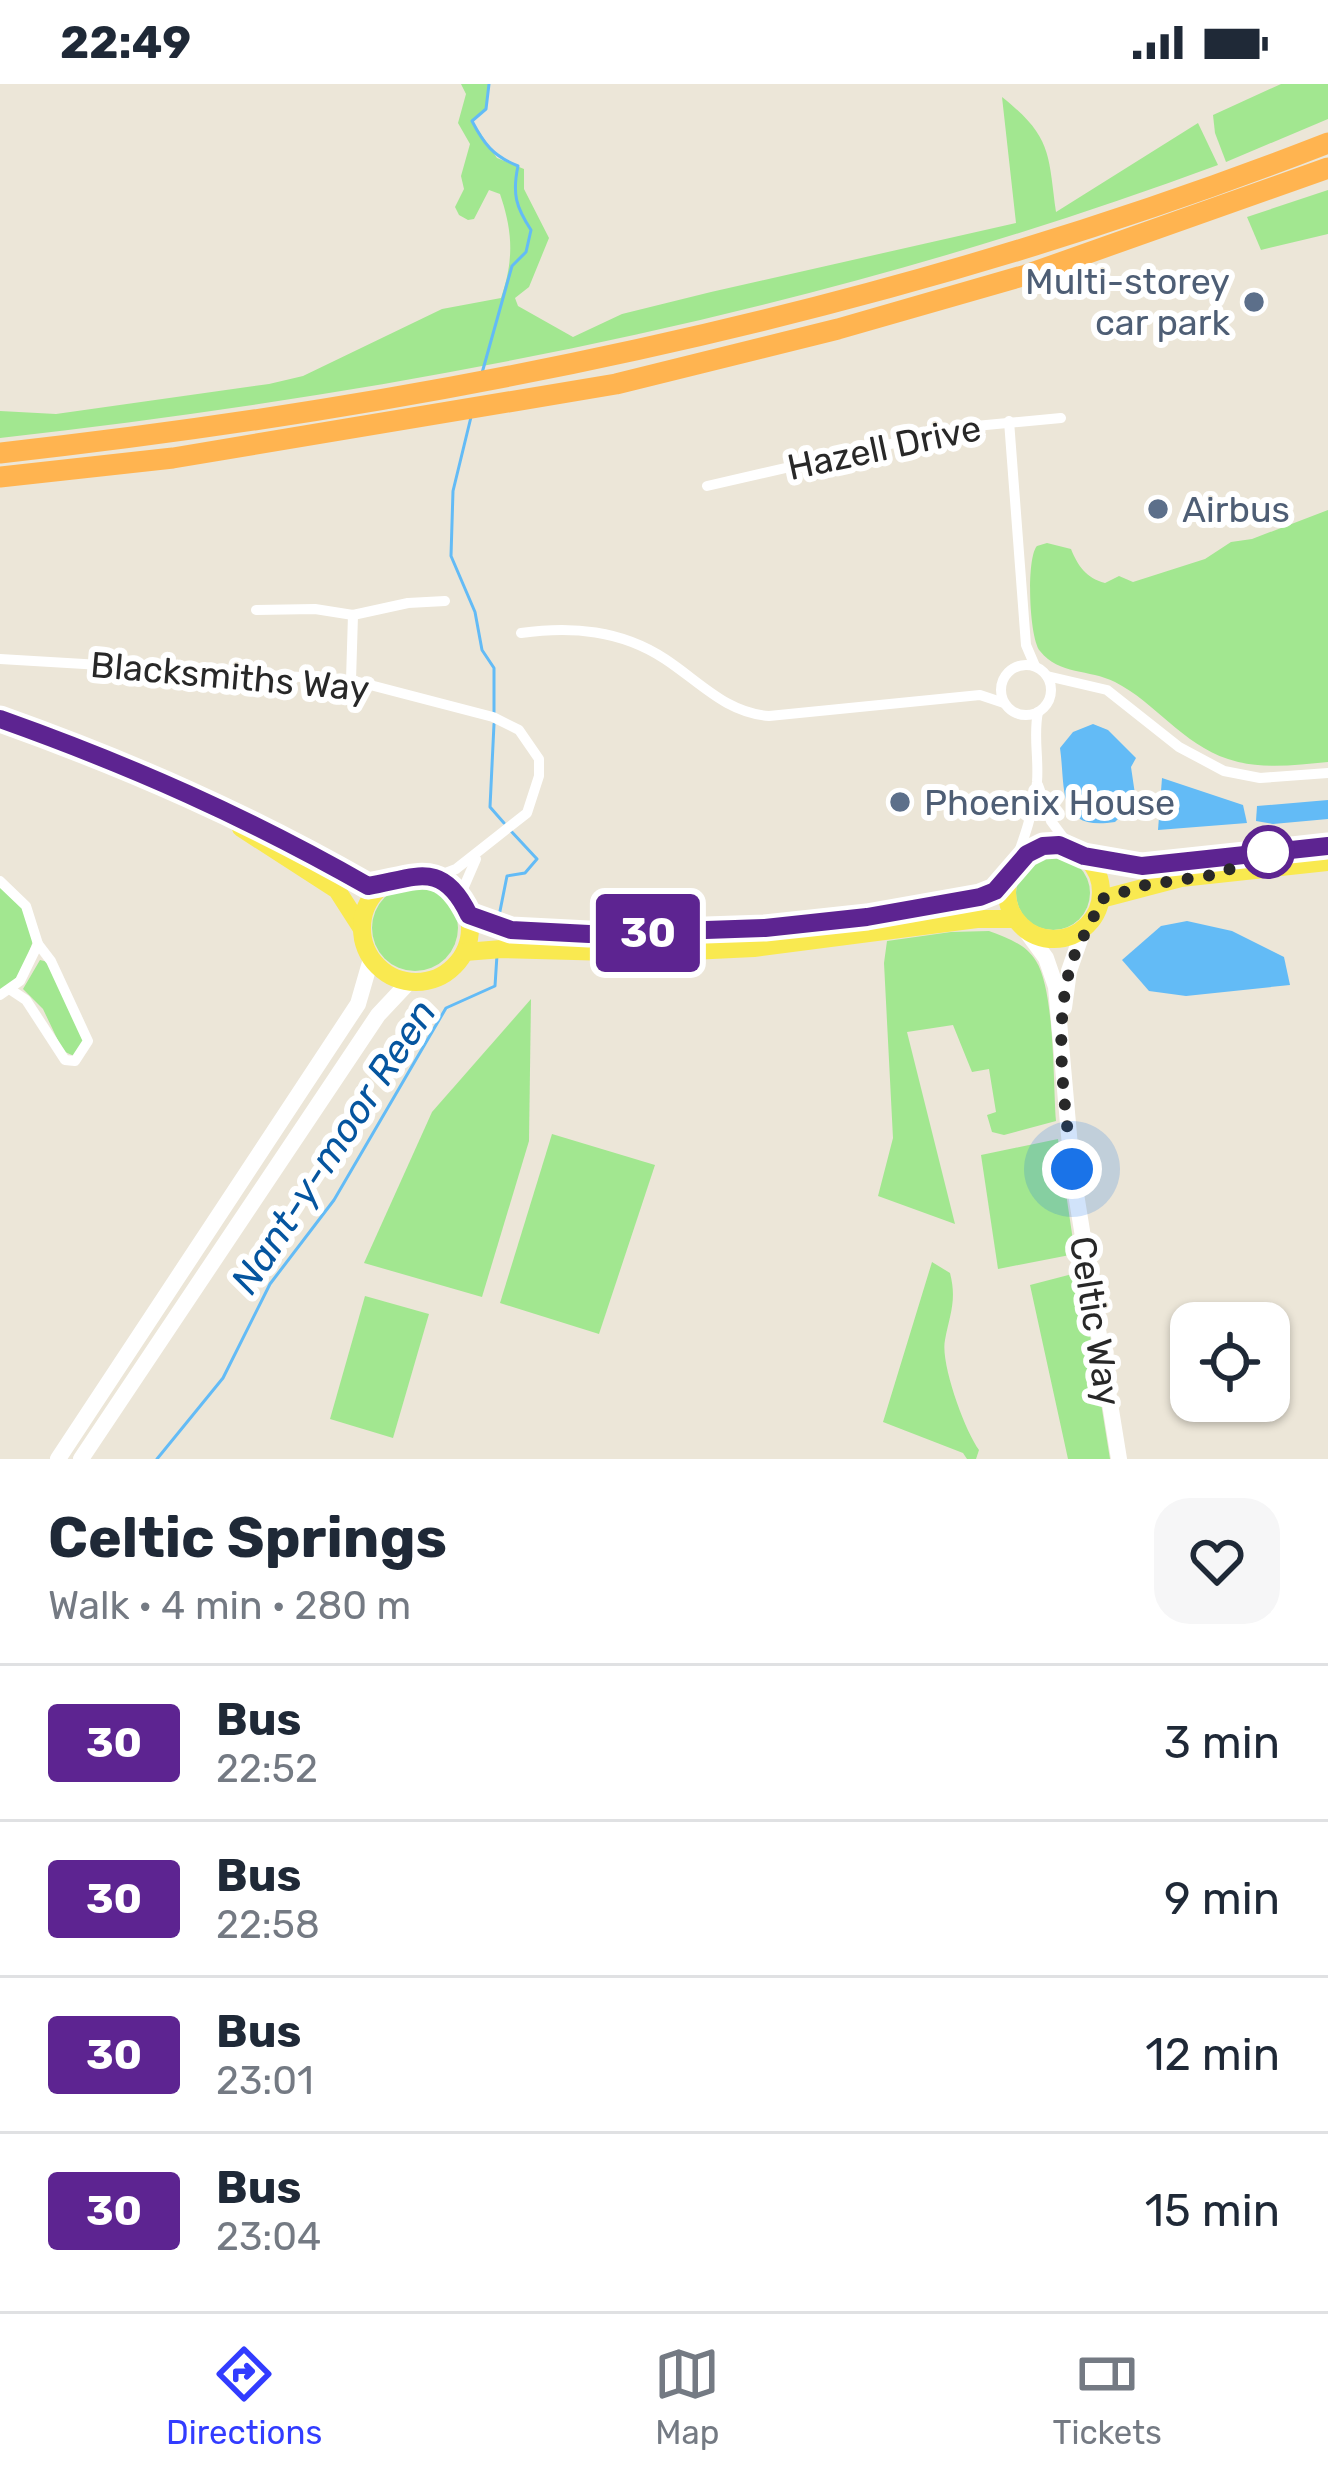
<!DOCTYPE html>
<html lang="en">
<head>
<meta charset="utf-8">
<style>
	:root { --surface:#fff; --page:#f6f6f7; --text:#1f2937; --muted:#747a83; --line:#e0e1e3; --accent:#323cff }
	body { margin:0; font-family:Rubik,sans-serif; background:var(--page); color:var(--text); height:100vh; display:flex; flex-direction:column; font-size:45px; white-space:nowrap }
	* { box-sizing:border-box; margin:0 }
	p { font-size:39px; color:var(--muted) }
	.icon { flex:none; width:66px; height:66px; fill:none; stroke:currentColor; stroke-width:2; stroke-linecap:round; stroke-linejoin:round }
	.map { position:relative; height:1375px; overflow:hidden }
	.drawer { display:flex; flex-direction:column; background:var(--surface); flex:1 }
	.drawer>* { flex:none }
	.badge { padding:0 24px; border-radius:9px; font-size:42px; line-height:78px }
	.fabs { position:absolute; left:1170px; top:1218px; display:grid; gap:24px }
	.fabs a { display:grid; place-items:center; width:120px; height:120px; border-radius:24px; background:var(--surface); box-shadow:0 3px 9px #0004; font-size:60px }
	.you { position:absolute; width:60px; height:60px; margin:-30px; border:9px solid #fff; border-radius:50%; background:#1a73e8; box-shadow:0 0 0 18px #1a73e833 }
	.map>.badge { position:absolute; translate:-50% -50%; box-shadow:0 0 0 6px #fff }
	.round { display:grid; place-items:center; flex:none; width:126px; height:126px; border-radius:36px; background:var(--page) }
	.summary { display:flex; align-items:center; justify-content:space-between; height:204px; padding:0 48px }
	h1 { font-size:57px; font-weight:700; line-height:90px }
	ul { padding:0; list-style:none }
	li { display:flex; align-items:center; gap:36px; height:156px; padding:0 48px; border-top:3px solid var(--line) }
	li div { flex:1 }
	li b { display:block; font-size:45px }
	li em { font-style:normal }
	li .badge { min-width:132px; font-weight:700; text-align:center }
	.status { display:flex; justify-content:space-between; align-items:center; height:84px; padding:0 60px; background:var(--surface); direction:ltr }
	.status svg { height:33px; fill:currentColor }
	.tabs { display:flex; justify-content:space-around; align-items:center; height:168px; border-top:3px solid var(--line); background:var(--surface); font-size:33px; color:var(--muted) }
	.tabs a { display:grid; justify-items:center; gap:6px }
	.tabs .active { color:var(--accent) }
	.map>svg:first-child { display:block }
</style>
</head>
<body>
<div class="status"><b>22:49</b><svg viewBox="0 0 49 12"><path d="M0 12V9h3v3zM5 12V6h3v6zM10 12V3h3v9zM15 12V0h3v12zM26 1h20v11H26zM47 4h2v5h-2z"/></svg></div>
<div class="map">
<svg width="1328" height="1375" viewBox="0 0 1328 1375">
	<rect width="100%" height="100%" fill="#ece6d8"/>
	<g fill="#a2e790">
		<path d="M 461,0 L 489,0 L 486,25 L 472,37 L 497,74 L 524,85 L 524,105 L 549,154 L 529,203 L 515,214 L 518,222 L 573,253 L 622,230 L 711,208 L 1016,139 L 1002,13 C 1052,53 1048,69 1056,128 L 1198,39 L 1218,81 C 825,227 415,307 0,354 L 0,327 L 56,330 L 269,300 L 303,292 L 442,225 L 501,214 C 514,176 513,148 500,110 L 489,106 L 474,135 L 468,136 L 459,131 L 455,123 L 464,105 L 461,92 L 470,60 L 458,39 L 466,10 Z"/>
		<path d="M 1281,0 L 1328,0 L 1328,35 L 1226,78 L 1215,49 L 1213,31 Z"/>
		<path d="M 1328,106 L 1328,150 L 1261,166 L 1247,133 Z"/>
		<path d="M 1328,426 L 1328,678 C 1295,681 1260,686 1228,675 C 1182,660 1156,619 1115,598 C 1089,585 1059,591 1040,567 C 1029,554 1026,474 1037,462 L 1047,459 L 1071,465 C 1078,482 1086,494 1105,499 L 1119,492 L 1133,498 L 1205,475 L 1231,458 L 1252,455 Z"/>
		<circle cx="1053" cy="809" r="37"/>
		<circle cx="415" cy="844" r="43"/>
		<path d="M 0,802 L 18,815 L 34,854 L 22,889 L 0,908 Z"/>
		<path d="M 989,847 C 1007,854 1026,860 1036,877 C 1055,907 1053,999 1056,1037 L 1004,1051 L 992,1048 L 987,1031 L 996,1028 L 989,985 L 972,988 L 953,941 L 907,948 L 955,1140 L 878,1112 L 893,1054 L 884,879 L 887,857 L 951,848 Z"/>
		<path d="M 40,876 L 48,878 L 84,956 L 74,972 L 63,967 L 43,925 L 23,905 Z"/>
		<path d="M 531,915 L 529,1057 L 482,1213 L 364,1179 L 432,1028 Z"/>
		<path d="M 552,1050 L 655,1081 L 599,1250 L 500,1219 Z"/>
		<path d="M 1058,1055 L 1075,1170 L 998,1185 L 981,1071 Z"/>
		<path d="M 932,1178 L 950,1189 C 957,1216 950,1230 945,1256 C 940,1279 965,1347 979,1366 L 976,1375 L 967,1375 L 963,1369 L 883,1338 Z"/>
		<path d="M 1080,1188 L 1080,1189 L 1110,1375 L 1068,1375 L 1030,1201 Z"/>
		<path d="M 365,1212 L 429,1230 L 393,1354 L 330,1335 Z"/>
	</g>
	<g fill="#63bbf6">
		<path d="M 1093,640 L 1108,646 L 1136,674 L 1131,683 L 1136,717 L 1115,738 C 1056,747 1066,707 1060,664 L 1073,648 Z"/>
		<path d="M 1162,694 L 1243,721 L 1247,739 L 1158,746 Z"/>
		<path d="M 1328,716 L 1328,735 L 1273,740 L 1256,737 L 1257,722 Z"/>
		<path d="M 1187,837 L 1232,847 L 1284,873 L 1290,901 L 1186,912 L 1149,907 L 1122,876 L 1161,842 Z"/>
	</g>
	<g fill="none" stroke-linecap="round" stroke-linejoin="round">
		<g stroke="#63bbf6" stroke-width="3">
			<path d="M 482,289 L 512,182 L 526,168 L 531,146 C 516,123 512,110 518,82 C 493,72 484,60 472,37 L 486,25 L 489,0"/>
			<path d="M 471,333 L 453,407 L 451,472 L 475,528 L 482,566 L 494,584 L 494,630"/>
			<path d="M 494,640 L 490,723 L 504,739"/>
			<path d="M 499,832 L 507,792 L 525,789 L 537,775 L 510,746"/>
			<path d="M 157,1375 L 223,1294 L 270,1200 L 334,1116 L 446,924 L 495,902 L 497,871"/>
		</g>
		<g stroke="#fff" stroke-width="10">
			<path d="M 1009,337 L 1026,561 L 1035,582"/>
			<path d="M 707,402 L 965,343 L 1061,334"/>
			<path d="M 256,526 L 315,525 L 353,531 L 408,519 L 445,517"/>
			<path d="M 521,549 C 572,542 621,546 665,575 C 700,598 726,629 769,632 L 980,611 L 1004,619"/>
			<path d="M 0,575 L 351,596 L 493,633 L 519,646 L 539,675 L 539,692 L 527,729 L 456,785 L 435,793"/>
			<circle cx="1026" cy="606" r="25"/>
			<path d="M 1047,592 L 1107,606 L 1179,663 L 1224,687 L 1260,694 L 1328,689"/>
			<path d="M 351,596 L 353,531"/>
			<path d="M 1038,701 L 1051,737 L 1071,764"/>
			<path d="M 1013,785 C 1023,757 1034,727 1037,698 C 1039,673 1033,652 1038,628"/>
			<path d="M 0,797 L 26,822 L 38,860 L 20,897 L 0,911"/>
			<path d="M 460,812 L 476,775"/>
			<path d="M 11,906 L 26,916 L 65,976 L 75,977 L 88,957 L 51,877 L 38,860"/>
		</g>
		<g stroke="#fff" stroke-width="16">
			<path d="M 1023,843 L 1046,874 L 1056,903 L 1072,1085 L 1119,1375"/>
			<path d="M 1064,924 L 1069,887 L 1084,844"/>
			<path d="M 58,1375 L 358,920 L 371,875"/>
			<path d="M 81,1375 L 378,931 L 409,898"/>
		</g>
		<g stroke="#f9e950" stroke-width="18">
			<path d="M 0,635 C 128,681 250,734 368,803 L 385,799"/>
			<path d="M 241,744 L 337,806 L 362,845"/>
			<circle cx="1054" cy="808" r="47"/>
			<path d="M 1085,772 L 1142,782 L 1328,762"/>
			<circle cx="416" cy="844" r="54"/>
			<path d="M 1101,815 L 1181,794 L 1328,778"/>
			<path d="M 469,831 L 511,846 L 589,850 L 765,844 L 955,819 L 995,807 L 1009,794"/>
			<path d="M 465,868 L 502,865 L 649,869 L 754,864 L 977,835 L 1015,835"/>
		</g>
		<g stroke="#ffb450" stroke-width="21">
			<path d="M 0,369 C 453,319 903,225 1328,59"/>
			<path d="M 0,393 L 173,374 L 616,300 L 838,245 L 1026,191 L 1328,84"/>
		</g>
	</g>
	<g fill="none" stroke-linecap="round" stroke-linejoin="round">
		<g stroke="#fff" stroke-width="27">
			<path id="line" d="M 0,635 C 132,682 247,733 368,802 C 416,794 442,775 469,831 L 511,846 L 589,850 L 765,844 L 867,833 L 980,813 L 995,807 L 1027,770 L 1043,762 L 1059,761 L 1084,772 L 1142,782 L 1328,762"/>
		</g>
		<use href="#line" stroke="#5d2491" stroke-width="18"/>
		<path stroke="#282828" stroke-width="12" stroke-dasharray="0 21.6" d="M 1072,1085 C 1065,1020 1053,948 1070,884 C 1077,859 1093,839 1101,815 L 1146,801 L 1219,790 L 1268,768"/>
	</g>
	<g fill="#5c6f8a" stroke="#fff" stroke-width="4.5">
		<circle cx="1254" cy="218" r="12"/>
		<circle cx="1158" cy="425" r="12"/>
		<circle cx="900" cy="718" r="12"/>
	</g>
	<circle fill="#fff" stroke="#5d2491" stroke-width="6" cx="1268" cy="768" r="24"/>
	<g text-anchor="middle" stroke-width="12" stroke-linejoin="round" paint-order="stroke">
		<g font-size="36" fill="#4e5e75" stroke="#fff" text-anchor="start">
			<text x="1230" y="210" text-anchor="end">Multi-storey<tspan x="1230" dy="41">car park</tspan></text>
			<text x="1182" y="438">Airbus</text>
			<text x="924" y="731">Phoenix House</text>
		</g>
		<g font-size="36" fill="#282828" stroke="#fff">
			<text transform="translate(884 363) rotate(-12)" y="13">Hazell Drive</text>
			<text transform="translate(230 592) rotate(5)" y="13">Blacksmiths Way</text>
			<text transform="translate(1096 1237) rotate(81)" y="13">Celtic Way</text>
		</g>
		<g font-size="39" font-style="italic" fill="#05559f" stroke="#fff">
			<text transform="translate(333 1062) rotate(-57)" y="14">Nant-y-moor Reen</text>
		</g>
	</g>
</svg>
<div class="fabs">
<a><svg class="icon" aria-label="locate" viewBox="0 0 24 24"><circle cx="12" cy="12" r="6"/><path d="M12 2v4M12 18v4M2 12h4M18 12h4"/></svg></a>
</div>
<div class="you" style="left:1072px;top:1085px"></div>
<b class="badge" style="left:648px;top:849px;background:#5d2491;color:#fff">30</b>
</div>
<section class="drawer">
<div class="summary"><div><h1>Celtic Springs</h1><p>Walk · 4 min · 280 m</p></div><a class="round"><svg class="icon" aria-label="heart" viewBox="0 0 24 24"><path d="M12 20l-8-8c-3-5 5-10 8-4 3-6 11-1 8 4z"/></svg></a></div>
<ul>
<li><span class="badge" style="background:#5d2491;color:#fff">30</span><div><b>Bus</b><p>22:52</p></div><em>3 min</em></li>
<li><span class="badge" style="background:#5d2491;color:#fff">30</span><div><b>Bus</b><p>22:58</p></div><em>9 min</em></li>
<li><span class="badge" style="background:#5d2491;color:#fff">30</span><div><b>Bus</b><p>23:01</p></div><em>12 min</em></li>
<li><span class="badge" style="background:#5d2491;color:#fff">30</span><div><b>Bus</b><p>23:04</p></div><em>15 min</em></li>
</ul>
</section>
<nav class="tabs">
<a class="active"><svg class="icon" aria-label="directions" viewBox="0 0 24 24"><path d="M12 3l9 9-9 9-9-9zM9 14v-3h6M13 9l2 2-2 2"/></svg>Directions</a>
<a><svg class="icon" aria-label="map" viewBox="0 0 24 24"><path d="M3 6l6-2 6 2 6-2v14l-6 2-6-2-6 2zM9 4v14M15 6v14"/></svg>Map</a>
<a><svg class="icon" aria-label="tickets" viewBox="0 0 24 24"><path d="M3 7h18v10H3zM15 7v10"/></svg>Tickets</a>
</nav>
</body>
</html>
